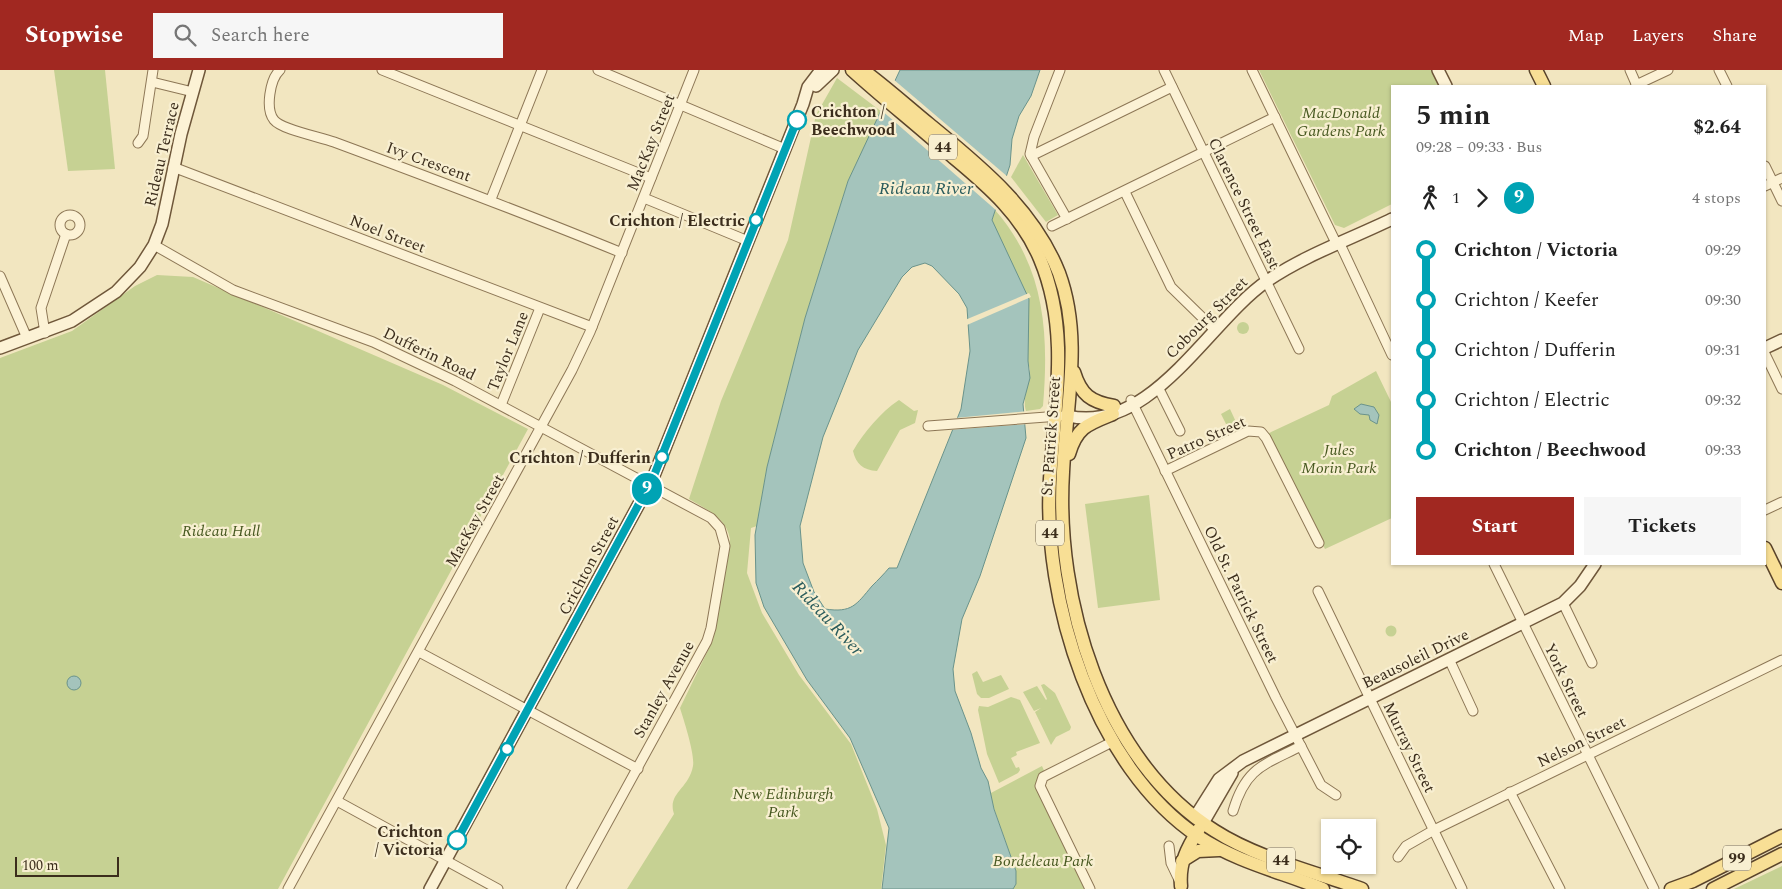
<!DOCTYPE html>
<html lang="en">
<head>
<meta charset="utf-8">
<style>
	:root { --surface:#fff; --page:#f6f6f6; --text:#222; --muted:#767676; --accent:#a12821 }
	body { margin:0; font-family:Spectral,serif; background:var(--page); color:var(--text); height:100vh; display:flex; flex-direction:column; font-size:19px; white-space:nowrap }
	* { box-sizing:border-box; margin:0 }
	p { font-size:16px; color:var(--muted) }
	.icon { flex:none; width:28px; height:28px; fill:none; stroke:currentColor; stroke-width:2; stroke-linecap:round; stroke-linejoin:round }
	.map { position:relative; flex:1; overflow:hidden }
	.drawer { position:absolute; left:1391px; top:15px; width:375px; height:480px; display:flex; flex-direction:column; background:var(--surface); border-radius:0px; box-shadow:0 1px 4px #0004 }
	.drawer>* { flex:none }
	.badge { padding:0 10px; border-radius:16px; font-size:18px; line-height:32px }
	.controls { position:absolute; left:1321px; top:749px; display:grid; gap:10px }
	.controls a { display:grid; place-items:center; width:55px; height:55px; border-radius:0px; background:var(--surface); box-shadow:0 1px 4px #0004; font-size:25px }
	.scale { position:absolute; left:15px; bottom:12px; width:104px; box-sizing:border-box; padding-left:5px; border:2px solid #3b2d1c; border-top:0; font-size:14px; line-height:18px; white-space:nowrap; color:#3b2d1c; -webkit-text-stroke:4px #f8efd1; paint-order:stroke }
	.map>.badge { position:absolute; translate:-50% -50%; box-shadow:0 0 0 2px #fff }
	.legs { display:flex; align-items:center; gap:8px; height:55px; padding:0 25px; font-size:16px }
	.legs p { margin-inline-start:auto }
	.overview { display:flex; align-items:center; justify-content:space-between; height:85px; padding:0 25px }
	h1 { font-size:28px; font-weight:700; line-height:38px }
	.primary-button { display:flex; gap:10px; margin-top:auto; padding:10px 25px }
	.primary-button a { flex:1; height:58px; border-radius:0px; background:var(--accent); color:#fff; font-size:20px; font-weight:700; line-height:58px; text-align:center }
	.primary-button a+a { background:var(--page); color:var(--text) }
	ul { padding:0 25px; list-style:none }
	li { display:flex; align-items:center; gap:18px; height:50px; font-size:19px }
	li i { display:grid; place-items:center; width:8px; height:100%; margin:0 6px; background:currentColor }
	li i::after { content:''; width:12px; height:12px; margin:-6px; border:4px solid; border-radius:50%; background:var(--surface) }
	li p { margin-inline-start:auto }
	li:first-child i { background:linear-gradient(#0000 50%,currentColor 0) }
	li:last-child i { background:linear-gradient(currentColor 50%,#0000 0) }
	header { display:flex; align-items:center; gap:30px; box-sizing:border-box; height:70px; padding:0 25px; background:var(--accent); color:#fff }
	header strong { font-size:24px }
	nav { display:flex; gap:28px; margin-inline-start:auto; font-size:18px }
	.search { width:350px; height:45px; background:var(--page); display:flex; align-items:center; gap:12px; box-sizing:border-box; padding:0 18px; border-radius:0px; color:var(--muted); font-size:19px }
	.map>svg:first-child { display:block }
</style>
</head>
<body>
<header>
<strong>Stopwise</strong>
<div class="search"><svg class="icon" aria-label="search" viewBox="0 0 24 24"><circle cx="10" cy="10" r="6"/><path d="M15 15l6 6"/></svg>Search here</div>
<nav><a>Map</a><a>Layers</a><a>Share</a></nav>
</header>
<div class="map">
<svg width="1782" height="819" viewBox="0 0 1782 819">
	<rect width="100%" height="100%" fill="#f2e6c0"/>
	<g fill="#c6d193">
		<path d="M 54,0 L 105,0 L 115,99 L 68,101 Z"/>
		<path d="M 1259,0 L 1432,0 L 1440,16 L 1392,16 L 1392,134 L 1344,158 L 1335,155 Z"/>
		<path d="M 837,8 L 882,42 L 848,111 L 805,248 L 767,397 L 757,456 L 751,458 L 747,503 L 762,543 L 799,605 L 851,674 L 877,739 L 886,775 L 881,819 L 627,819 L 674,744 C 667,723 689,719 693,696 C 695,684 684,651 680,638 L 713,570 L 730,469 C 726,447 707,440 689,429 L 721,331 L 788,170 L 816,45 Z"/>
		<path d="M 1023,85 L 1058,145 L 1046,152 L 1011,107 Z"/>
		<path d="M 995,140 C 1045,197 1049,263 1043,336 L 1040,339 L 1026,341 C 1022,329 1029,314 1030,300 L 992,150 Z"/>
		<path d="M 157,205 L 193,207 L 443,315 L 528,359 L 278,819 L 0,819 L 0,288 L 72,261 L 135,216 Z"/>
		<circle cx="1243" cy="258" r="6"/>
		<path d="M 1376,301 L 1392,334 L 1391,342 L 1392,448 L 1325,479 L 1267,364 L 1329,335 L 1332,326 Z"/>
		<path d="M 899,330 L 914,341 L 918,340 L 915,353 L 900,360 L 877,401 C 863,400 856,394 853,381 C 864,362 881,342 899,330 Z"/>
		<path d="M 1230,339 L 1236,352 L 1229,355 L 1226,354 L 1221,344 Z"/>
		<path d="M 1149,425 L 1160,530 L 1098,538 L 1085,434 Z"/>
		<circle cx="1391" cy="561" r="5.5"/>
		<path d="M 977,601 L 983,612 L 1001,605 L 1009,619 L 989,628 L 981,628 L 977,624 L 972,604 Z"/>
		<path d="M 1044,614 L 1055,623 L 1071,657 L 1070,660 L 1056,667 L 1051,675 L 1035,642 L 1041,638 L 1034,641 L 1023,622 L 1037,616 L 1046,630 L 1047,629 L 1041,615 Z"/>
		<path d="M 1011,627 L 1020,630 L 1040,673 L 1016,682 L 1017,685 L 1011,688 L 1016,698 L 1019,697 L 1020,700 L 1018,703 L 999,713 L 987,684 L 978,640 L 979,636 L 988,637 Z"/>
		<path d="M 1042,696 L 1046,705 L 1041,709 L 1090,819 L 1013,819 L 1016,814 L 1016,801 L 989,724 Z"/>
		<path d="M 1782,796 L 1782,819 L 1734,819 Z"/>
	</g>
	<g fill="#a4c4bc" stroke="#6a938b" fill-rule="evenodd">
		<path d="M 900,0 L 1040,0 L 1031,26 L 1019,46 L 1012,69 L 1010,95 L 992,150 L 1029,229 L 1028,291 L 1030,308 L 1023,334 L 1026,368 L 980,506 L 962,549 L 953,599 L 955,621 L 971,663 L 981,698 L 988,711 L 994,739 L 1016,801 L 1016,814 L 1013,819 L 882,819 L 889,758 L 850,668 L 807,610 L 764,537 L 756,513 L 755,465 L 767,397 L 805,248 L 848,111 ZM 925,193 L 932,196 L 959,224 L 967,238 L 970,281 L 961,339 L 897,498 L 889,498 C 884,504 878,510 872,516 C 856,535 852,543 825,539 L 814,522 L 803,493 L 800,456 L 823,367 L 858,280 L 902,207 L 912,197 Z"/>
		<path d="M 1361,334 L 1374,337 L 1379,345 L 1377,354 L 1370,350 L 1369,345 L 1360,344 L 1354,339 Z"/>
		<circle cx="74" cy="613" r="7"/>
	</g>
	<g fill="#f2e6c0">
		<path d="M 893,9 L 1008,107 L 997,141 L 880,39 Z"/>
		<path d="M 1029,223 L 1031,227 L 967,255 L 965,250 Z"/>
		<path d="M 1028,341 L 1028,354 L 949,360 L 955,348 Z"/>
	</g>
	<g fill="none" stroke-linecap="round" stroke-linejoin="round">
		<g stroke="#8d7756" stroke-width="11">
			<g id="street">
				<path d="M 280,0 C 270,9 265,39 274,50 C 282,60 321,67 334,72 C 431,108 527,144 622,183"/>
				<path d="M 382,0 L 651,108"/>
				<path d="M 598,0 L 785,79"/>
				<path d="M 1060,0 L 1034,67 L 1030,84 L 1067,149"/>
				<path d="M 1164,0 L 1299,279"/>
				<path d="M 1252,0 L 1337,175"/>
				<path d="M 1630,0 L 1637,16"/>
				<path d="M 1719,0 L 1727,16"/>
				<path d="M 152,12 L 193,22"/>
				<path d="M 1636,15 L 1668,0"/>
				<path d="M 138,73 L 143,66 L 153,0"/>
				<path d="M 1031,86 L 1172,17"/>
				<path d="M 1765,96 L 1782,131"/>
				<path d="M 173,97 L 592,257"/>
				<path d="M 1765,116 L 1782,108"/>
				<path d="M 1125,122 L 1171,217 L 1214,259"/>
				<path d="M 644,128 L 748,171"/>
				<path d="M 491,129 L 542,0"/>
				<circle cx="70" cy="155" r="10"/>
				<path d="M 1052,156 L 1275,47"/>
				<path d="M 1340,174 L 1392,285"/>
				<path d="M 154,175 L 233,220 L 373,272 L 455,311 L 711,448 L 720,458 L 725,476 L 711,558 L 707,571 L 571,819"/>
				<path d="M 0,206 L 27,268"/>
				<path d="M 45,263 L 41,238 L 66,164"/>
				<path d="M 1765,284 L 1782,319"/>
				<path d="M 1158,317 L 1180,361"/>
				<path d="M 1131,330 L 1276,628 L 1321,715 L 1336,725"/>
				<path d="M 501,335 L 540,238"/>
				<path d="M 928,356 L 1060,346"/>
				<path d="M 1165,401 L 1248,361 L 1261,362 L 1266,368 L 1319,473"/>
				<path d="M 1765,440 L 1782,432"/>
				<path d="M 1494,494 L 1654,819"/>
				<path d="M 1318,521 L 1462,819"/>
				<path d="M 1563,533 L 1592,593"/>
				<path d="M 419,582 L 638,699"/>
				<path d="M 1449,589 L 1473,641"/>
				<path d="M 1510,722 L 1560,819"/>
				<path d="M 337,731 L 498,819"/>
				<path d="M 1233,741 C 1246,697 1264,695 1301,676"/>
				<path d="M 1169,776 L 1171,793 L 1180,812"/>
				<path d="M 1398,787 L 1406,776 L 1434,760 L 1782,590"/>
				<path d="M 288,819 L 572,300 L 590,262 L 694,0"/>
				<path d="M 1090,819 L 1040,716 L 1043,707 L 1114,671"/>
			</g>
		</g>
		<g stroke="#6f573a" stroke-width="14">
			<g id="secondary">
				<path d="M 1438,0 L 1446,16"/>
				<path d="M 816,16 L 833,0"/>
				<path d="M 0,278 L 72,251 L 116,222 L 140,197 L 154,175 L 162,154 L 181,64 L 199,0"/>
				<path d="M 1765,278 L 1782,270"/>
				<path d="M 1068,346 C 1151,365 1208,252 1267,211 C 1305,185 1351,169 1392,149"/>
				<path d="M 1195,747 L 1219,709 L 1243,691 L 1563,533 L 1580,516 L 1595,494"/>
				<path d="M 1203,753 L 1232,703"/>
				<path d="M 430,819 L 653,408 L 803,34 L 808,17 L 821,0"/>
			</g>
		</g>
		<g stroke="#5a442b" stroke-width="15">
			<g id="primary">
				<path d="M 852,0 C 885,30 921,58 954,88 C 989,117 1022,146 1040,189 C 1070,260 1055,334 1050,409 C 1042,529 1094,697 1199,767 C 1237,792 1281,802 1323,819"/>
				<path d="M 863,0 C 886,17 907,36 929,54 C 980,96 1034,139 1059,203 C 1083,268 1066,336 1063,402 C 1055,528 1102,691 1215,761 C 1257,788 1315,802 1362,819"/>
				<path d="M 1536,0 L 1544,16"/>
				<path d="M 1074,302 C 1081,325 1091,332 1114,336"/>
				<path d="M 1069,384 C 1077,357 1088,354 1113,344"/>
				<path d="M 1765,478 L 1782,513"/>
				<path d="M 1182,791 L 1198,781 L 1219,780"/>
				<path d="M 1181,816 C 1179,793 1187,778 1199,759"/>
				<path d="M 1671,819 L 1693,811 L 1782,766"/>
				<path d="M 1713,819 L 1782,784"/>
			</g>
		</g>
		<use href="#street" stroke="#fcf2d5" stroke-width="9"/>
		<use href="#secondary" stroke="#fcf2d5" stroke-width="11"/>
		<use href="#primary" stroke="#f8df95" stroke-width="12"/>
	</g>
	<g fill="none" stroke-linecap="round" stroke-linejoin="round">
		<g stroke="#fff" stroke-width="11">
			<path id="line-1" d="M 457,770 L 653,408 L 797,50"/>
		</g>
		<use href="#line-1" stroke="#00a3b4" stroke-width="8"/>
	</g>
	<g fill="#fff" stroke="#00a3b4" stroke-width="2.5">
		<circle cx="797" cy="50" r="9"/>
		<circle cx="756" cy="150" r="6"/>
		<circle cx="662" cy="387" r="6"/>
		<circle cx="507" cy="679" r="6"/>
		<circle cx="457" cy="770" r="9"/>
	</g>
	<g text-anchor="middle" stroke-width="4.5" stroke-linejoin="round" paint-order="stroke">
		<g fill="#f8efd1" stroke="#746752" stroke-width="1">
			<rect x="929" y="64.5" width="28" height="25" rx="4"/>
			<rect x="1036" y="450.5" width="28" height="25" rx="4"/>
			<rect x="1723" y="775.5" width="28" height="25" rx="4"/>
			<rect x="1267" y="777.5" width="28" height="25" rx="4"/>
		</g>
		<g font-size="15" font-weight="bold" fill="#3b2d1c">
			<text x="943" y="82">44</text>
			<text x="1050" y="468">44</text>
			<text x="1737" y="793">99</text>
			<text x="1281" y="795">44</text>
		</g>
		<g font-size="16" font-weight="bold" fill="#3b2d1c" stroke="#f8efd1" text-anchor="end">
			<text x="811" y="47" text-anchor="start">Crichton /<tspan x="811" dy="18">Beechwood</tspan></text>
			<text x="745" y="156">Crichton / Electric</text>
			<text x="651" y="393">Crichton / Dufferin</text>
			<text x="443" y="767">Crichton<tspan x="443" dy="18">/ Victoria</tspan></text>
		</g>
		<g font-size="16" font-style="italic" fill="#485921" stroke="#f8efd1">
			<text x="1341" y="48">MacDonald<tspan x="1341" dy="18">Gardens Park</tspan></text>
			<text x="1339" y="385">Jules<tspan x="1339" dy="18">Morin Park</tspan></text>
			<text x="221" y="466">Rideau Hall</text>
			<text x="783" y="729">New Edinburgh<tspan x="783" dy="18">Park</tspan></text>
			<text x="1043" y="796">Bordeleau Park</text>
		</g>
		<g font-size="16" fill="#3b2d1c" stroke="#f8efd1">
			<text transform="translate(650 72) rotate(-68)" y="6">MacKay Street</text>
			<text transform="translate(161 84) rotate(-77)" y="6">Rideau Terrace</text>
			<text transform="translate(429 91) rotate(20)" y="6">Ivy Crescent</text>
			<text transform="translate(1245 133) rotate(64)" y="6">Clarence Street East</text>
			<text transform="translate(388 163) rotate(21)" y="6">Noel Street</text>
			<text transform="translate(1206 247) rotate(-45)" y="6">Cobourg Street</text>
			<text transform="translate(507 281) rotate(-68)" y="6">Taylor Lane</text>
			<text transform="translate(430 283) rotate(26)" y="6">Dufferin Road</text>
			<text transform="translate(1050 366) rotate(-86)" y="6">St. Patrick Street</text>
			<text transform="translate(1206 367) rotate(-24)" y="6">Patro Street</text>
			<text transform="translate(474 450) rotate(-61)" y="6">MacKay Street</text>
			<text transform="translate(588 495) rotate(-62)" y="6">Crichton Street</text>
			<text transform="translate(1242 524) rotate(64)" y="6">Old St. Patrick Street</text>
			<text transform="translate(1415 588) rotate(-26)" y="6">Beausoleil Drive</text>
			<text transform="translate(1567 610) rotate(64)" y="6">York Street</text>
			<text transform="translate(663 619) rotate(-61)" y="6">Stanley Avenue</text>
			<text transform="translate(1581 671) rotate(-26)" y="6">Nelson Street</text>
			<text transform="translate(1410 677) rotate(64)" y="6">Murray Street</text>
		</g>
		<g font-size="18" font-style="italic" fill="#2a5c5c" stroke="#f8efd1">
			<text x="926" y="124">Rideau River</text>
			<text transform="translate(828 548) rotate(47)" y="6">Rideau River</text>
		</g>
	</g>
</svg>
<div class="controls">
<a><svg class="icon" aria-label="locate" viewBox="0 0 24 24"><circle cx="12" cy="12" r="6"/><path d="M12 2v4M12 18v4M2 12h4M18 12h4"/></svg></a>
</div>
<div class="scale">100 m</div>
<b class="badge" style="left:647px;top:419px;background:#00a3b4;color:#fff">9</b>
<section class="drawer">
<div class="overview"><div><h1>5 min</h1><p>09:28 – 09:33 · Bus</p></div><b>$2.64</b></div>
<div class="legs"><svg class="icon" aria-label="walk" viewBox="0 0 24 24"><circle cx="13" cy="4" r="2"/><path d="M13 8l-2 6 4 7M11 14l-3 7M7 12l3-4h3l4 4"/></svg>1<svg class="icon" aria-label="forward" viewBox="0 0 24 24"><path d="M9 5l7 7-7 7"/></svg><b class="badge" style="background:#00a3b4;color:#fff">9</b><p>4 stops</p></div>
<ul>
<li><i style="color:#00a3b4"></i><b>Crichton / Victoria</b><p>09:29</p></li>
<li><i style="color:#00a3b4"></i><span>Crichton / Keefer</span><p>09:30</p></li>
<li><i style="color:#00a3b4"></i><span>Crichton / Dufferin</span><p>09:31</p></li>
<li><i style="color:#00a3b4"></i><span>Crichton / Electric</span><p>09:32</p></li>
<li><i style="color:#00a3b4"></i><b>Crichton / Beechwood</b><p>09:33</p></li>
</ul>
<div class="primary-button"><a>Start</a><a>Tickets</a></div>
</section>
</div>
</body>
</html>
